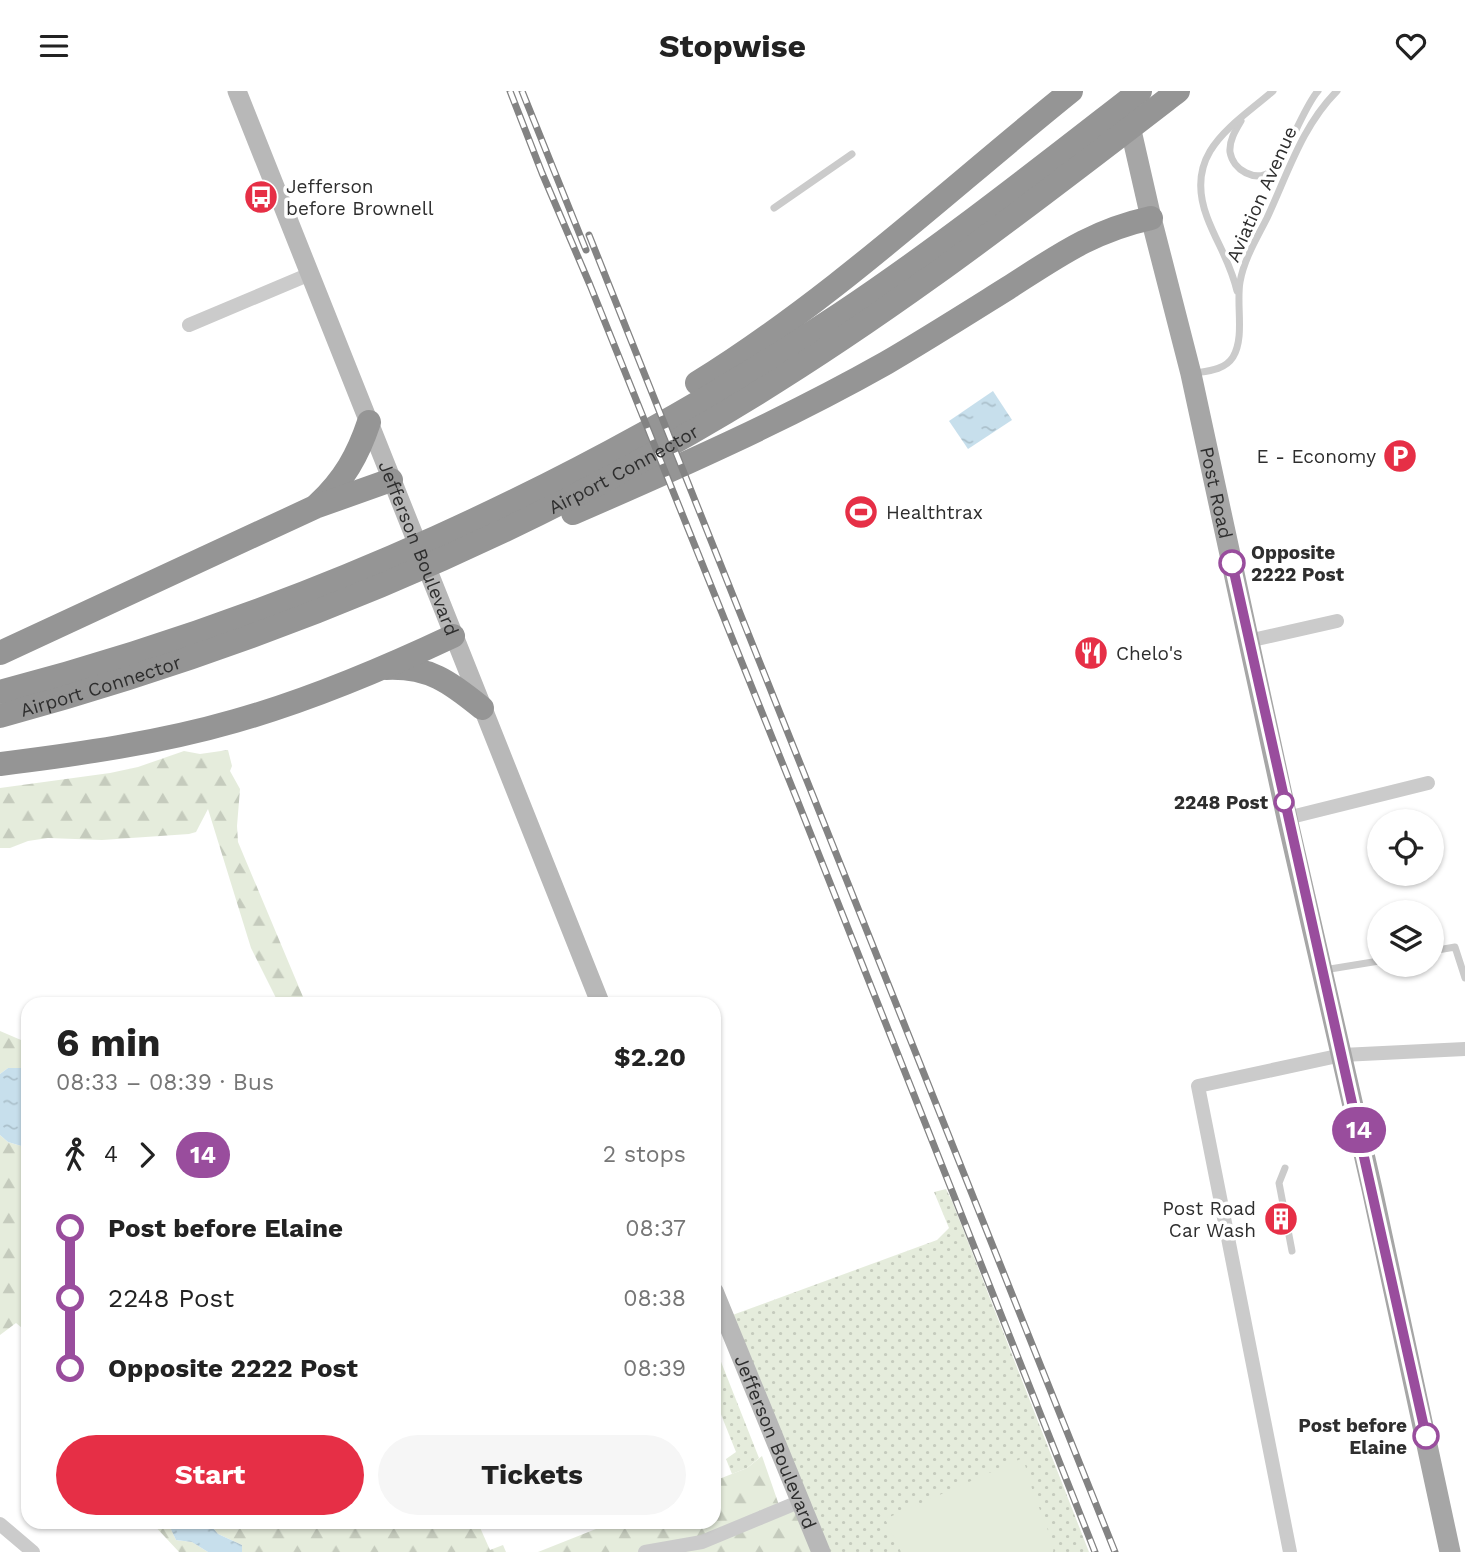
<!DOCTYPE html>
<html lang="en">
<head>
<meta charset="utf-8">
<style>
	:root { --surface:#fff; --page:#f6f6f6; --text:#222; --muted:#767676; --accent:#e62f46 }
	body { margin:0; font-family:"Work Sans",sans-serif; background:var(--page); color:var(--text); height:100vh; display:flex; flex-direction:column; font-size:26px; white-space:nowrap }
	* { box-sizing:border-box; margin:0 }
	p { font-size:23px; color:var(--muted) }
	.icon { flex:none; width:38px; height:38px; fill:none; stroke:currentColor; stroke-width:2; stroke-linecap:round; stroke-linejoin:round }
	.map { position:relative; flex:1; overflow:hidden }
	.drawer { position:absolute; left:21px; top:906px; width:700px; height:532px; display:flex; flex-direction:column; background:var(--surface); border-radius:21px; box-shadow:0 2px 5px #0004 }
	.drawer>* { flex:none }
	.badge { padding:0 14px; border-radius:23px; font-size:24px; line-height:46px }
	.fabs { position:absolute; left:1367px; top:718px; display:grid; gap:14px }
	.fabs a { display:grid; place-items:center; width:77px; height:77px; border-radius:50%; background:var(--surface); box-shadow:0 2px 5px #0004; font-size:35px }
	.map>.badge { position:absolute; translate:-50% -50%; box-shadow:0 0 0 4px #fff }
	.legs { display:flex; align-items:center; gap:10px; height:77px; padding:0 35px; font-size:23px }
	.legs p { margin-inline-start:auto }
	.head { display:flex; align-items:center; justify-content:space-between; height:119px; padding:0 35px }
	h1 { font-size:38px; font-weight:700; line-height:52px }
	.action { display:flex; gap:14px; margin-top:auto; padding:14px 35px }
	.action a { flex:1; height:80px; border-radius:42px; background:var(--accent); color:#fff; font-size:28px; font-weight:700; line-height:80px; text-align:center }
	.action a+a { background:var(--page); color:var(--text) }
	ul { padding:0 35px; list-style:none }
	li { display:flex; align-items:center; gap:24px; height:70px; font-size:26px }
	li i { display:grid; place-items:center; width:10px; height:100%; margin:0 9px; background:currentColor }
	li i::after { content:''; width:18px; height:18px; margin:-9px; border:5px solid; border-radius:50%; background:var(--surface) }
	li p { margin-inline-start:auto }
	li:first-child i { background:linear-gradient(#0000 50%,currentColor 0) }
	li:last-child i { background:linear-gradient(currentColor 50%,#0000 0) }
	header { display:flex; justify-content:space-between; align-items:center; height:91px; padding:0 35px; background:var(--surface); font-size:32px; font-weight:700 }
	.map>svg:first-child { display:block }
</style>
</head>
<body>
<header><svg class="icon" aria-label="menu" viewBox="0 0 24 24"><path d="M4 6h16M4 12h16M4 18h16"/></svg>Stopwise<svg class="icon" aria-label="heart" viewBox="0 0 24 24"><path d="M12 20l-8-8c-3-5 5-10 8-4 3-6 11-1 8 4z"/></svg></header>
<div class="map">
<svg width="1465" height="1461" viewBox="0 0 1465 1461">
	<defs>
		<pattern id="grass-dots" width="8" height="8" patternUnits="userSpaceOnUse" patternTransform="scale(1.75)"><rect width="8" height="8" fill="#e5ecdc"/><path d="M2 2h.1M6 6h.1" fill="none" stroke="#c5cbbd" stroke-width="1.8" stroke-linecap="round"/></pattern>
		<pattern id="forest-firs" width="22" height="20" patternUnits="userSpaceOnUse" patternTransform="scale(1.75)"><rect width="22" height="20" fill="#e5ecdc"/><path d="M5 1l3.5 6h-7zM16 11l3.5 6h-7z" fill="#c5cbbd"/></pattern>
		<pattern id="water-ripples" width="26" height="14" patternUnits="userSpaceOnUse" patternTransform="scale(1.75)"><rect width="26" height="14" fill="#c7dfec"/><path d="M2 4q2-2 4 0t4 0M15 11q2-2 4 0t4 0" fill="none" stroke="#abc0cb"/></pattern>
	</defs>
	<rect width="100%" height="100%" fill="#fff"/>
	<g fill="url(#grass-dots)">
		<path d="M 946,1098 L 952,1110 L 1089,1461 L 821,1461 L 727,1226 L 937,1149 L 949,1137 L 934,1101 Z"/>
		<path d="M 714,1253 L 759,1367 L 747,1377 L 732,1383 L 726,1368 L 736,1361 L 714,1306 Z"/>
	</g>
	<g fill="url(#forest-firs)">
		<path d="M 228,659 L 232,675 L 230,680 L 240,698 L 237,735 L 238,751 L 306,913 L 279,913 L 251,857 L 208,718 L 196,741 L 189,743 L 102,749 L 48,747 L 28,750 L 10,757 L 0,757 L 0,697 L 110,682 L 138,676 L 184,660 L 200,663 Z"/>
		<path d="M 0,940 L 28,952 L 28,977 L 8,977 L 0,983 Z"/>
		<path d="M 0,1044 L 8,1051 L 28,1057 L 28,1242 L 16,1232 L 0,1244 Z"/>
		<path d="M 762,1365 L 780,1417 L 800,1411 L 820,1461 L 538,1461 L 611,1432 L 714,1432 L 714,1390 L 747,1377 Z"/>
		<path d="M 152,1432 L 168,1432 L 176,1449 L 192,1451 L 208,1461 L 179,1461 Z"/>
		<path d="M 209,1432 L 478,1432 L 490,1459 L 503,1454 L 506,1461 L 242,1461 L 242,1454 L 218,1443 Z"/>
	</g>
	<path fill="#e5ecdc" d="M 1023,1367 L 1033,1401 L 1054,1455 L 1053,1461 L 901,1461 L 885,1428 Z"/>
	<g fill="url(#water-ripples)">
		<path d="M 993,300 L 1012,329 L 968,358 L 949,330 Z"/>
		<path d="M 8,977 L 28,977 L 28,1057 L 8,1051 L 0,1044 L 0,983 Z"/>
		<path d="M 168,1432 L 209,1432 L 218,1443 L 242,1454 L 242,1461 L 208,1461 L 192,1451 L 176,1449 Z"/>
	</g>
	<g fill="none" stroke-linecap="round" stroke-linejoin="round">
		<g stroke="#cbcbcb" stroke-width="7">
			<path d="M 1241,30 C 1235,40 1229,50 1230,61 C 1233,79 1255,92 1272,80 C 1285,71 1302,18 1318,0"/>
			<path d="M 774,117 L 852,63"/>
			<path d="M 1237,200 C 1230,170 1217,153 1207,126 C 1183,62 1231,36 1273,0"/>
			<path d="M 1195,282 C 1208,280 1225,279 1233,266 C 1245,246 1236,214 1240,191 C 1244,168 1257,147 1267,127 C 1288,82 1302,35 1337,0"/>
			<path d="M 1432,860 L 1455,856 L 1465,887"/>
			<path d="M 1324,879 L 1379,870"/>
			<path d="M 1285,1077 L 1279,1092 L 1292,1160"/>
		</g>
		<g stroke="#cbcbcb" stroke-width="14">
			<path d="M 189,234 L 310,183"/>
			<path d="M 1248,550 L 1337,530"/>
			<path d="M 1287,727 L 1428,692"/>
			<path d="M 0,1433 L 33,1461"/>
			<path d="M 645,1461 L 702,1451 L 801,1410"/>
			<path d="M 1290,1461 L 1198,995 L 1342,964 L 1465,958"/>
		</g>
		<g stroke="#b8b8b8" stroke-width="19">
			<path id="s1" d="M 237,0 L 601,914"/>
			<path id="s2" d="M 714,1200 L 821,1461"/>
		</g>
		<path stroke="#a6a6a6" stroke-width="21" id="s3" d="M 1127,22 L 1151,127 L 1191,283 L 1287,727 L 1372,1098 L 1450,1461"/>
		<g stroke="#959595" stroke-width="24">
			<path d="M 697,292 C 831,209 948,99 1071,0"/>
			<path d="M 318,413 C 344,389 358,364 369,331"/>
			<path d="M 573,422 C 679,376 785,329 886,272 C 927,248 968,222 1008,197 C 1058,165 1092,140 1151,127"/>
			<path d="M 0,562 L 315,416 L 391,389"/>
			<path d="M 386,577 C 429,575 450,591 482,617"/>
			<path d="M 0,601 C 298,523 585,393 842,222 C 945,153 1042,76 1140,0"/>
			<path id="s4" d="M 0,625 C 241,559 475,466 692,341 C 864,243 1021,121 1178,0"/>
			<path d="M 0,673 C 79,663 159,652 235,630 C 310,609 383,578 453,545"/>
		</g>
		<g stroke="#838383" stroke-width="7">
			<g id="rail">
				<path d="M 510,0 L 542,82 L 590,194 L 796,706 L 1095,1461"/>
				<path d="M 522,0 L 586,159"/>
				<path d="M 589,144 L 1115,1461"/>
			</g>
		</g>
		<use href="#rail" stroke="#fff" stroke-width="4.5" stroke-dasharray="13" stroke-linecap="butt"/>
	</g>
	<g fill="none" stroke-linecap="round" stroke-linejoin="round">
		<g stroke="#fff" stroke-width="16">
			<path id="line-1" d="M 1232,472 L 1426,1345"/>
		</g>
		<use href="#line-1" stroke="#994d9d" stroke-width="10"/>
	</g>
	<defs>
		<g id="bus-disc" transform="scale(1.75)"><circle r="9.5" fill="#e62f46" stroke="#fff"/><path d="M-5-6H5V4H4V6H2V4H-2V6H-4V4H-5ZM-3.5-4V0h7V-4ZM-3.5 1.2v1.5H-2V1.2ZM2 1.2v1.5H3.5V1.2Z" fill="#fff"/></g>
		<g id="parking-disc" transform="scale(1.75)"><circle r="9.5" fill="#e62f46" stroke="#fff"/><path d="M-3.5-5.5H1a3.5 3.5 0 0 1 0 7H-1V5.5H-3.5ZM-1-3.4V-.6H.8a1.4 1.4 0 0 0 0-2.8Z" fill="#fff"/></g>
		<g id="stadium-disc" transform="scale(1.75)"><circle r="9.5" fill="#e62f46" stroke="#fff"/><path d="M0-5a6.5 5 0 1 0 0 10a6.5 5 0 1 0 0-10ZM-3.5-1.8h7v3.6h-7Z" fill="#fff"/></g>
		<g id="restaurant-disc" transform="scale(1.75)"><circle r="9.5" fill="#e62f46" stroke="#fff"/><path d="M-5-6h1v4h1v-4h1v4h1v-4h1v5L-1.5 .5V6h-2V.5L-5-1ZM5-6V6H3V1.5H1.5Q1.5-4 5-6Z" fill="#fff"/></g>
		<g id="building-disc" transform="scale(1.75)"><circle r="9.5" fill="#e62f46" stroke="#fff"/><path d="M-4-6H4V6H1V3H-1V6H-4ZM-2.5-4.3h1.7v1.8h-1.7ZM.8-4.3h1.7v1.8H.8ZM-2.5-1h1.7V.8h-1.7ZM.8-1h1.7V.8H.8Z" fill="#fff"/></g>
	</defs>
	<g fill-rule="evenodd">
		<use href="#bus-disc" x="261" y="106"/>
		<use href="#parking-disc" x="1400" y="365"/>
		<use href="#stadium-disc" x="861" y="421"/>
		<use href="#restaurant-disc" x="1091" y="562"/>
		<use href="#building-disc" x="1281" y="1128"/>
	</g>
	<g fill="#fff" stroke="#994d9d" stroke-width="3.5">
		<circle cx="1232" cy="472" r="12"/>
		<circle cx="1284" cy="711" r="9"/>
		<circle cx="1426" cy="1345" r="12"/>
	</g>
	<g text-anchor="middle" stroke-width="7" stroke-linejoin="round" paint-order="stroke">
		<g font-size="19" fill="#2e2e2e" stroke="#fff" text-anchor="start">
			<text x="286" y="102">Jefferson<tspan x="286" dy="22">before Brownell</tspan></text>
			<text x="1376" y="372" text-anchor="end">E - Economy</text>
			<text x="886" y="428">Healthtrax</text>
			<text x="1116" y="569">Chelo's</text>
			<text x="1256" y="1124" text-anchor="end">Post Road<tspan x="1256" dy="22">Car Wash</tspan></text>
		</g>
		<g font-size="19" fill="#2e2e2e" stroke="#fff">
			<text transform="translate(1261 103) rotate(-66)" y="7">Aviation Avenue</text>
			<text dy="7" stroke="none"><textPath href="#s4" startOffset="672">Airport Connector</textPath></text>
			<text dy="7" stroke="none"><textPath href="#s3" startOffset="390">Post Road</textPath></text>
			<text dy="7" stroke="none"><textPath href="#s1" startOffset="492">Jefferson Boulevard</textPath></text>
			<text dy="7" stroke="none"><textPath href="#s4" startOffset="105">Airport Connector</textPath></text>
			<text dy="7" stroke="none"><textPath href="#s2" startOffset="163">Jefferson Boulevard</textPath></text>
		</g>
		<g font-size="19" font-weight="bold" fill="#2e2e2e" stroke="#fff" text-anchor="end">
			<text x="1251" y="468" text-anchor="start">Opposite<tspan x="1251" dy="22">2222 Post</tspan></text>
			<text x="1268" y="718">2248 Post</text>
			<text x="1407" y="1341">Post before<tspan x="1407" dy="22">Elaine</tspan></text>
		</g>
	</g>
</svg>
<div class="fabs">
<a><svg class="icon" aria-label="locate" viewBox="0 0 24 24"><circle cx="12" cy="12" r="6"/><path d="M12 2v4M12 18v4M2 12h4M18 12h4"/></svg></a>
<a><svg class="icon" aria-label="layers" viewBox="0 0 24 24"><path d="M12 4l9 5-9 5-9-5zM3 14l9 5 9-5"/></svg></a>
</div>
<b class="badge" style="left:1359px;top:1039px;background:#994d9d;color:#fff">14</b>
<section class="drawer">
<div class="head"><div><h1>6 min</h1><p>08:33 – 08:39 · Bus</p></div><b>$2.20</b></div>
<div class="legs"><svg class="icon" aria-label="walk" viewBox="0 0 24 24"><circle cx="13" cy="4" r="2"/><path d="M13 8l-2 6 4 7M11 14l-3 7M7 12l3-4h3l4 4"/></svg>4<svg class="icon" aria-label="forward" viewBox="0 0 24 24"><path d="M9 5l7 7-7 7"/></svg><b class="badge" style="background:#994d9d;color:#fff">14</b><p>2 stops</p></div>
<ul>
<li><i style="color:#994d9d"></i><b>Post before Elaine</b><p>08:37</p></li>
<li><i style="color:#994d9d"></i><span>2248 Post</span><p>08:38</p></li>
<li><i style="color:#994d9d"></i><b>Opposite 2222 Post</b><p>08:39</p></li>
</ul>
<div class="action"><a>Start</a><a>Tickets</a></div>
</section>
</div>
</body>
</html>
